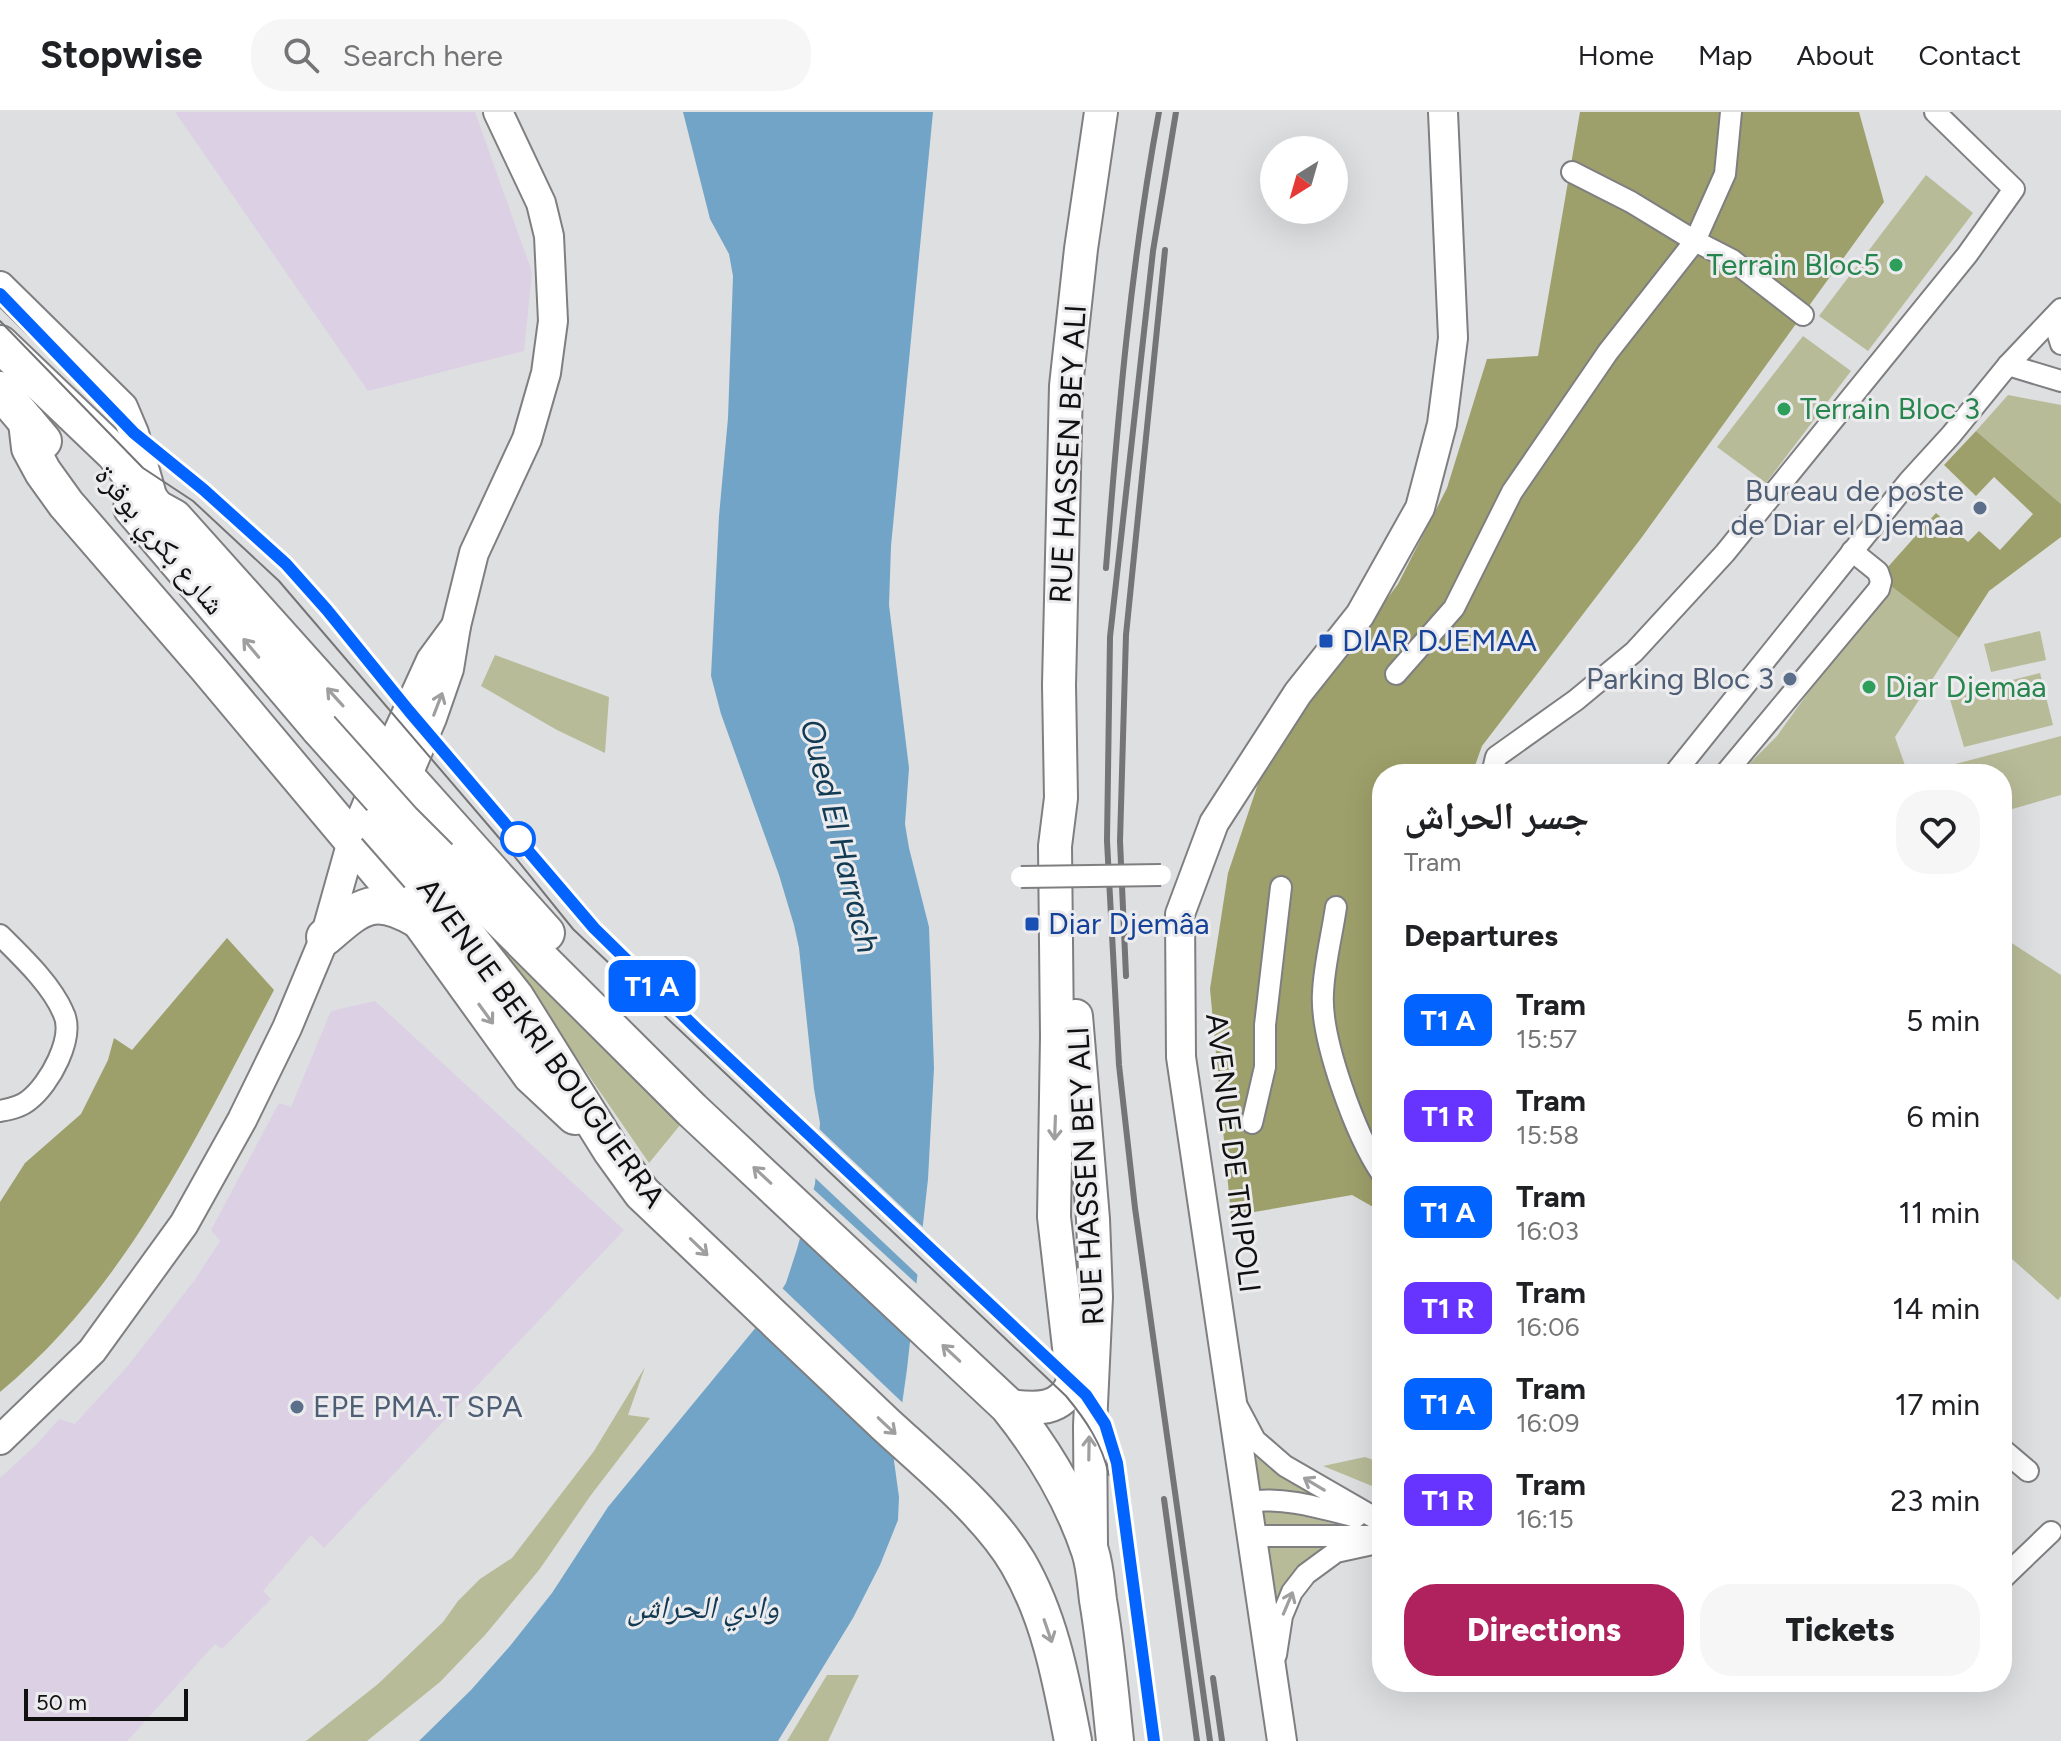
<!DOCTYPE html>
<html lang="en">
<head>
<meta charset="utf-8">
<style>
	:root { --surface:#fff; --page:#f6f6f6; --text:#202124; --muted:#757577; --line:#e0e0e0; --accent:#af225d }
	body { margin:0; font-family:Figtree,"Noto Naskh Arabic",sans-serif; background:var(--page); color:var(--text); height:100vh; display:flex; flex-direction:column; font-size:30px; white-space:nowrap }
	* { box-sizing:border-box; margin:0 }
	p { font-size:26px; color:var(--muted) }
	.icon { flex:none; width:44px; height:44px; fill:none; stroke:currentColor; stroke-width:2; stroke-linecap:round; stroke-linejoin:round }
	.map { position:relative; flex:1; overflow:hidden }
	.sheet { position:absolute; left:1372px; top:652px; width:640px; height:928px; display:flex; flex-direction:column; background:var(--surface); border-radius:32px; box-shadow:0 8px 32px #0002 }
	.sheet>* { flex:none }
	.badge { padding:0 16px; border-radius:12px; font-size:28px; line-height:52px }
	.needle { width:52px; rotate:217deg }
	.buttons { position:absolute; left:1260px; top:24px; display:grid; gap:16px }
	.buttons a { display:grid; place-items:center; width:88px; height:88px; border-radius:50%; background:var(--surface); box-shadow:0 8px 32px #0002; font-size:40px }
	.scale { position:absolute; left:24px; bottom:20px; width:164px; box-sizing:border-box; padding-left:8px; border:4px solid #101011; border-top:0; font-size:22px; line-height:28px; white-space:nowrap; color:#101011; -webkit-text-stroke:6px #ececee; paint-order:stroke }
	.map>.badge { position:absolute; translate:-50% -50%; box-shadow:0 0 0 4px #fff }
	h2 { padding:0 32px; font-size:30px; line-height:72px }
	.round { display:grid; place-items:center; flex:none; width:84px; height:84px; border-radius:32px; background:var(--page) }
	.summary { display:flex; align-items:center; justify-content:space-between; height:136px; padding:0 32px }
	h1 { font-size:38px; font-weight:800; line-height:60px }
	.cta { display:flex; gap:16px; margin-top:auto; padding:16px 32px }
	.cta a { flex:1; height:92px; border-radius:32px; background:var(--accent); color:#fff; font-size:32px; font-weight:800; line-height:92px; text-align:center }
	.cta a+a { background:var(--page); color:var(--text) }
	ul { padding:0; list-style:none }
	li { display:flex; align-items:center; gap:24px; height:96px; padding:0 32px }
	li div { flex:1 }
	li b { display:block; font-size:30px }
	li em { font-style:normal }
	li .badge { min-width:88px; font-weight:700; text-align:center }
	header { display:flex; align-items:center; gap:48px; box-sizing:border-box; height:112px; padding:0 40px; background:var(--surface); border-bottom:2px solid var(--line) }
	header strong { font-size:38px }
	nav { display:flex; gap:44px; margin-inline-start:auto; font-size:28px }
	.search { width:560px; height:72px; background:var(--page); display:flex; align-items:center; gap:20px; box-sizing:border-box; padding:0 28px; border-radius:32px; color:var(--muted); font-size:30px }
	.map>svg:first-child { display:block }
</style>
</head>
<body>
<header>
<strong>Stopwise</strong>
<div class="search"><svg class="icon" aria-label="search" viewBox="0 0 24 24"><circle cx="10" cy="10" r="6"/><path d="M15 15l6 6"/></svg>Search here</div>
<nav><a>Home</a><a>Map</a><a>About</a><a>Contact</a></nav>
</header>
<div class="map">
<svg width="2061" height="1629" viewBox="0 0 2061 1629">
	<rect width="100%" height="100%" fill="#dedfe1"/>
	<g fill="#dcd0e4">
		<path d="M 175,0 L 475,0 L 532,160 L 524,239 L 368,279 Z"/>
		<path d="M 375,889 L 624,1118 L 324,1436 L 311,1423 L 263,1479 L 271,1487 L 222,1537 L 215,1532 L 127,1629 L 0,1629 L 0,1366 L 36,1333 L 59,1307 L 75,1312 L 126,1256 L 194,1169 L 220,1129 L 211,1118 L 279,991 L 291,995 L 331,899 Z"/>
	</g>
	<g fill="#b8bb97">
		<path d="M 1926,63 L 1973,101 L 1868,239 L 1819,204 Z"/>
		<path d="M 1803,224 L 1851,259 L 1766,371 L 1717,335 Z"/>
		<path d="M 2008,283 L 2061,293 L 2061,392 L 1976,319 Z"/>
		<path d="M 1887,471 L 1959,526 L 1895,625 L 1908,662 L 1739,662 L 1777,624 Z"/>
		<path d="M 2040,519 L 2046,548 L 1991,560 L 1984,532 Z"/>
		<path d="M 495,543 L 609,585 L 605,641 L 557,618 L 481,574 Z"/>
		<path d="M 2040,561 L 2053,613 L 1964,635 L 1949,584 Z"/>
		<path d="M 2061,624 L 2061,683 L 2002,700 L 2002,662 L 1930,662 L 1929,659 Z"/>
		<path d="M 444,767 L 681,1012 L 649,1051 L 554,913 Z"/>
		<path d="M 2002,773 L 2007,828 L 2061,863 L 2061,1184 L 2058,1188 L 2002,1138 Z"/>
		<path d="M 645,1255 L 628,1303 L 650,1306 L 591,1383 L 539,1458 L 485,1523 L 440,1570 L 367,1629 L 306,1629 L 378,1572 L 443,1510 L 458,1489 L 480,1467 L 512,1446 L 594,1339 Z"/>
		<path d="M 1256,1335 L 1332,1391 L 1258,1381 Z"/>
		<path d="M 1365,1345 L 1382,1351 L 1382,1378 L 1323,1354 Z"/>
		<path d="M 1263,1394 L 1335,1412 L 1265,1420 Z"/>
		<path d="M 1265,1433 L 1323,1434 L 1272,1492 Z"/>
		<path d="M 827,1563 L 859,1563 L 828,1629 L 787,1629 Z"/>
	</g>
	<g fill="#9da06a">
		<path d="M 1580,0 L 1859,0 L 1884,90 L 1642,425 L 1482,634 L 1472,662 L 1382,662 L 1382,888 L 1378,914 L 1380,998 L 1382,1004 L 1382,1100 L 1352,1083 L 1231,1104 L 1210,877 L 1228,761 L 1266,648 L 1398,472 L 1447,376 L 1487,247 L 1538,244 Z"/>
		<path d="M 1976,319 L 2061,392 L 2061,425 L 1989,479 L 1959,526 L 1879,465 L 1936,401 L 1968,430 L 1979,419 L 2000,438 L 2033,402 L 1994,365 L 1976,384 L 1944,353 Z"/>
		<path d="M 227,826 L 274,878 C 197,1023 129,1173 0,1280 L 0,1090 L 25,1051 L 81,1002 L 108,948 L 114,926 L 132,938 Z"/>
	</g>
	<path fill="#72a4c7" d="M 683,0 L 933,0 L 891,434 L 889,493 L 909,656 L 905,712 L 909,736 L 929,815 L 934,956 L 928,1067 L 907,1257 L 894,1349 L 899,1385 L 898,1408 L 880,1453 L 853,1506 L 778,1629 L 419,1629 L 471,1578 L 510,1534 L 552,1481 L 608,1395 L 766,1203 L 786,1171 L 797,1137 L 815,1072 L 820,1011 L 814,977 L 799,836 L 794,813 L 779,763 L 721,602 L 711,564 L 719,404 L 728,306 L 733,164 L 729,142 L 710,107 Z"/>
	<g fill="#dedfe1">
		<path d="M 816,1014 L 926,1118 L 920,1165 L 812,1063 Z"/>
		<path d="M 810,1074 L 919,1174 L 913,1231 L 797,1122 Z"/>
		<path d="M 780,1174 L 905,1293 L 898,1348 L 752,1212 Z"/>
	</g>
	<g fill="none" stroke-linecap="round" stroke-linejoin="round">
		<g stroke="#7f7f81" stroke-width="24">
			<g id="street">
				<path d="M 1572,60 L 1631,90 L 1695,129 L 1725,62 L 1731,0"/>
				<path d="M 2053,206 L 2061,232"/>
				<path d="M 2008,253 L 2061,269"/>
				<path d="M 1396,562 L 1454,496 L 1512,380 L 1608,240 L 1695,129 L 1732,148 L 1803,203"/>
				<path d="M 1492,662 L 1496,645 L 1576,588 L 1634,540 L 1725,441 L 1967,143 L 2014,77 L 1935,0"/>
				<path d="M 1674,662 L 1909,369 L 1951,323 L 2008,253 L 2061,197"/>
				<path d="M 1725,662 L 1879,477 L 1881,469 L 1878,460 L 1852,439"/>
				<path d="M 1336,795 C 1332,823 1324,853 1323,881 C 1320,927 1356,1024 1382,1062"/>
				<path d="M 0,823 C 21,844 51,872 63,900 C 76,925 49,973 29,988 C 21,995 10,997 0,999"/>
				<path d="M 1252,1011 L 1265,955 L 1265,913 L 1281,775"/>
				<path d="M 1238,1296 L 1255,1328 L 1285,1354 L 1382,1410"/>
				<path d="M 2002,1337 L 2028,1359"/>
				<path d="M 1247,1390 C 1283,1384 1321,1396 1356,1405"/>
				<path d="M 1252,1427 L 1266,1424 L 1372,1424"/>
				<path d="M 2002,1467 L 2051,1420"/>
				<path d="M 1276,1543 L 1282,1504 L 1292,1480 L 1306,1462 L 1336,1440 L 1382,1430"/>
			</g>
		</g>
		<g stroke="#7f7f81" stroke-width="32">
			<g id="secondary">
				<path d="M 0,174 L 123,295 L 134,321 L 151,380"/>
				<path d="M 400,681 L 432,606 L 449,557 L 456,514 L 474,441 L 527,327 L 546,261 L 553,209 L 549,124 L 541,91 L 498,0"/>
				<path d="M 0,1328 L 92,1239 L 184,1112 L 242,1008 L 287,916 L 325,825 L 352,729 L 388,642 L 431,548 L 456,514"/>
				<path d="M 1282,1629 L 1181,945 L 1180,802 L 1214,711 L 1298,581 L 1360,503 L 1420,396 L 1442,312 L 1453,226 L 1443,0"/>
			</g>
		</g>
		<g stroke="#7f7f81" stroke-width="36">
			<g id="primary">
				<path d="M 1076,904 L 1093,1107 L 1096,1185 L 1090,1314 L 1091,1433"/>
				<path d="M 1008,1294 C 1035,1297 1062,1300 1073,1270 L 1054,1105 L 1057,925 L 1055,734 L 1061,686 L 1059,573 L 1066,274 L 1081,137 L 1101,0"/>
			</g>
		</g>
		<g stroke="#7f7f81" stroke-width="40">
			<g id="highway">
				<path d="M 0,232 L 115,342 L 156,396 L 174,406 L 546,821"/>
				<path d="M 0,278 L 43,329"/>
				<path d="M 27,310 L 30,336 L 43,360 L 66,392 L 207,555 L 420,809 L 531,963 L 575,1004"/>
				<path d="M 132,396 L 320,617"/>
				<path d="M 439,746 L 692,998 L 1008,1294 C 1044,1339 1072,1385 1090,1439 C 1095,1454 1096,1472 1098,1488 C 1106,1535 1110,1582 1115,1629"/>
				<path d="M 419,763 L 516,886 L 611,1038 L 642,1081 C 723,1158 803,1234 884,1311 C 927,1351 988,1400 1018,1451 C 1050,1506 1061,1567 1073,1629"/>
				<path d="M 325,825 C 360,795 373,781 417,807"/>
			</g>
		</g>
		<use href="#street" stroke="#fff" stroke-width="20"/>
		<use href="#secondary" stroke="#fff" stroke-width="28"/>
		<use href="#primary" stroke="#fff" stroke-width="32"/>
		<use href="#highway" stroke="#fff" stroke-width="36"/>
		<g stroke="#757577" stroke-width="2">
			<path d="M 0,182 L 134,321 L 204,378 L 286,452 L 327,498 L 409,599 L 594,816 L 1086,1283 L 1105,1312 L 1117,1351 L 1154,1629"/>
			<path d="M 0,209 L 143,356 L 193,389 L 279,469 L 506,734 L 573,817 L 1066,1284 C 1086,1308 1102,1332 1109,1363"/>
		</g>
		<g stroke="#757577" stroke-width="6">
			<path d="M 1176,0 L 1153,139 L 1110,525 L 1107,729 L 1119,953 L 1135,1096 L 1210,1629"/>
			<path d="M 1106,456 C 1118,303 1131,150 1159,0"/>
			<path d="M 1126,864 L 1120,729 L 1126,523 L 1165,138"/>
			<path d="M 1164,1387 L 1197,1629"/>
			<path d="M 1213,1566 L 1222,1629"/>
		</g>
		<g stroke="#7f7f81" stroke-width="24" stroke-linecap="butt">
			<path id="street-bridge" d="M 1021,765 L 1161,763"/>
		</g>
		<g stroke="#7f7f81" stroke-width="40" stroke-linecap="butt">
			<g id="highway-bridge">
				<path d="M 320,617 L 403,710 L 439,746"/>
				<path d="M 376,714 L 419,763"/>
			</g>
		</g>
		<use href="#street-bridge" stroke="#fff" stroke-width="20"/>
		<use href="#highway-bridge" stroke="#fff" stroke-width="36"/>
	</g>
	<defs><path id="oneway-shaft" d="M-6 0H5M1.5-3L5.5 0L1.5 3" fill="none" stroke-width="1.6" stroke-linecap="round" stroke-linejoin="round" transform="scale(2)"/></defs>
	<g stroke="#9f9fa0">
		<use href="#oneway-shaft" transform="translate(251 536) rotate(-130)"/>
		<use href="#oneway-shaft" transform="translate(335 585) rotate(-132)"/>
		<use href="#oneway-shaft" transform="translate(438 592) rotate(-69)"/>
		<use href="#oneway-shaft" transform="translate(486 902) rotate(54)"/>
		<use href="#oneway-shaft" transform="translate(1055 1016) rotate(92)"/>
		<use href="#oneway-shaft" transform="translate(762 1063) rotate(-137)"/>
		<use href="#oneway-shaft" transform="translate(699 1135) rotate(44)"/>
		<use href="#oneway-shaft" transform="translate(951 1241) rotate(-137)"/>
		<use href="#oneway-shaft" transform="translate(887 1314) rotate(43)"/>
		<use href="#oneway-shaft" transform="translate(1089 1336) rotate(-89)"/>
		<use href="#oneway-shaft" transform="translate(1314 1372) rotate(-149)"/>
		<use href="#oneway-shaft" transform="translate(1288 1491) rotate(-67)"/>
		<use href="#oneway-shaft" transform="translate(1048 1519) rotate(71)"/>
	</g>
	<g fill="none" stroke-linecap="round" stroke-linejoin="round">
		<g stroke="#fff" stroke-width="18">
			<path id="line" d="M 0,182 L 134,321 L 204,378 L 286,452 L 327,498 L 409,599 L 594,816 L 698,918 L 1086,1283 L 1105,1312 L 1117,1351 L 1154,1629"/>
		</g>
		<use href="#line" stroke="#0363ff" stroke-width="12"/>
	</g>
	<g fill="#2e9e5b" stroke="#ececee" stroke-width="3">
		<circle cx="1896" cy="153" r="8"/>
		<circle cx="1784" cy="297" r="8"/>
		<circle cx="1869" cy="575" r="8"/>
	</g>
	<g fill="#5c6f8a" stroke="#ececee" stroke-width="3">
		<circle cx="1980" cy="396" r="8"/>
		<circle cx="1790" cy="567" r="8"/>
		<circle cx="297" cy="1295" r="8"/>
	</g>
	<g fill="#1a4fb4" stroke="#ececee" stroke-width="3">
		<rect x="1318" y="521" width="16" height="16" rx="4"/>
		<rect x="1024" y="804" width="16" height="16" rx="4"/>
	</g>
	<circle fill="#fff" stroke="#0363ff" stroke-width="4" cx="518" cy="727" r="16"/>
	<g text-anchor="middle" stroke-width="6" stroke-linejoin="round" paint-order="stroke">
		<g font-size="30" fill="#27864d" stroke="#ececee" text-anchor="start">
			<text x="1880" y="163" text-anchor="end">Terrain Bloc5</text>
			<text x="1800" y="307">Terrain Bloc 3</text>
			<text x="1885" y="585">Diar Djemaa</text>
		</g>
		<g font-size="30" fill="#101011" stroke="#ececee">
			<text transform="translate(1068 342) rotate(-87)" y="10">RUE HASSEN BEY ALI</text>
			<text transform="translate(160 428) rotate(50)" y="10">شارع بكري بوقرة</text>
			<text transform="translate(541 931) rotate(54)" y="10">AVENUE BEKRI BOUGUERRA</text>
			<text transform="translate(1233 1041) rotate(83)" y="10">AVENUE DE TRIPOLI</text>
			<text transform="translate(1086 1064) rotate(-93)" y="10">RUE HASSEN BEY ALI</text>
		</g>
		<g font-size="30" fill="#4e5e75" stroke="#ececee" text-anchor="end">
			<text x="1964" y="389">Bureau de poste<tspan x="1964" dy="34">de Diar el Djemaa</tspan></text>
			<text x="1774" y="577">Parking Bloc 3</text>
			<text x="313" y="1305" text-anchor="start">EPE PMA.T SPA</text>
		</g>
		<g font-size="30" fill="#164399" stroke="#ececee" text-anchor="start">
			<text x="1342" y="539">DIAR DJEMAA</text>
			<text x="1048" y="822">Diar Djemâa</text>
		</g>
		<g font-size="32" font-style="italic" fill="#123a53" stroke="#ececee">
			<text transform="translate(840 724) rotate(76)" y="11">Oued El Harrach</text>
			<text x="703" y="1506">وادي الحراش</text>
		</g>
	</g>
</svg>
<div class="buttons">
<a><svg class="needle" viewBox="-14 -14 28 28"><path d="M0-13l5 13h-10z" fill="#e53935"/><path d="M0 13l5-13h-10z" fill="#757577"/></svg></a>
</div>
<div class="scale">50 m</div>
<b class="badge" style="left:652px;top:874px;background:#0363ff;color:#fff">T1 A</b>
<section class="sheet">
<div class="summary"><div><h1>جسر الحراش</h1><p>Tram</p></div><a class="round"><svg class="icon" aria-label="heart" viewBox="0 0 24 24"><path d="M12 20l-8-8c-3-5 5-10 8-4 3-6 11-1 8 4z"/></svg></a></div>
<h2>Departures</h2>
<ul>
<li><span class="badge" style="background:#0363ff;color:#fff">T1 A</span><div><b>Tram</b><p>15:57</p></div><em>5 min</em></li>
<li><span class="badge" style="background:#63f;color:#fff">T1 R</span><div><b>Tram</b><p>15:58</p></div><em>6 min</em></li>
<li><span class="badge" style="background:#0363ff;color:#fff">T1 A</span><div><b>Tram</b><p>16:03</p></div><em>11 min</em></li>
<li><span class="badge" style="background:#63f;color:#fff">T1 R</span><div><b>Tram</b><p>16:06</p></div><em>14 min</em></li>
<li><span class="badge" style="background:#0363ff;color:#fff">T1 A</span><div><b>Tram</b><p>16:09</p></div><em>17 min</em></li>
<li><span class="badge" style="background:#63f;color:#fff">T1 R</span><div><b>Tram</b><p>16:15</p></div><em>23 min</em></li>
</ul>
<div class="cta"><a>Directions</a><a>Tickets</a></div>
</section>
</div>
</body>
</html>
